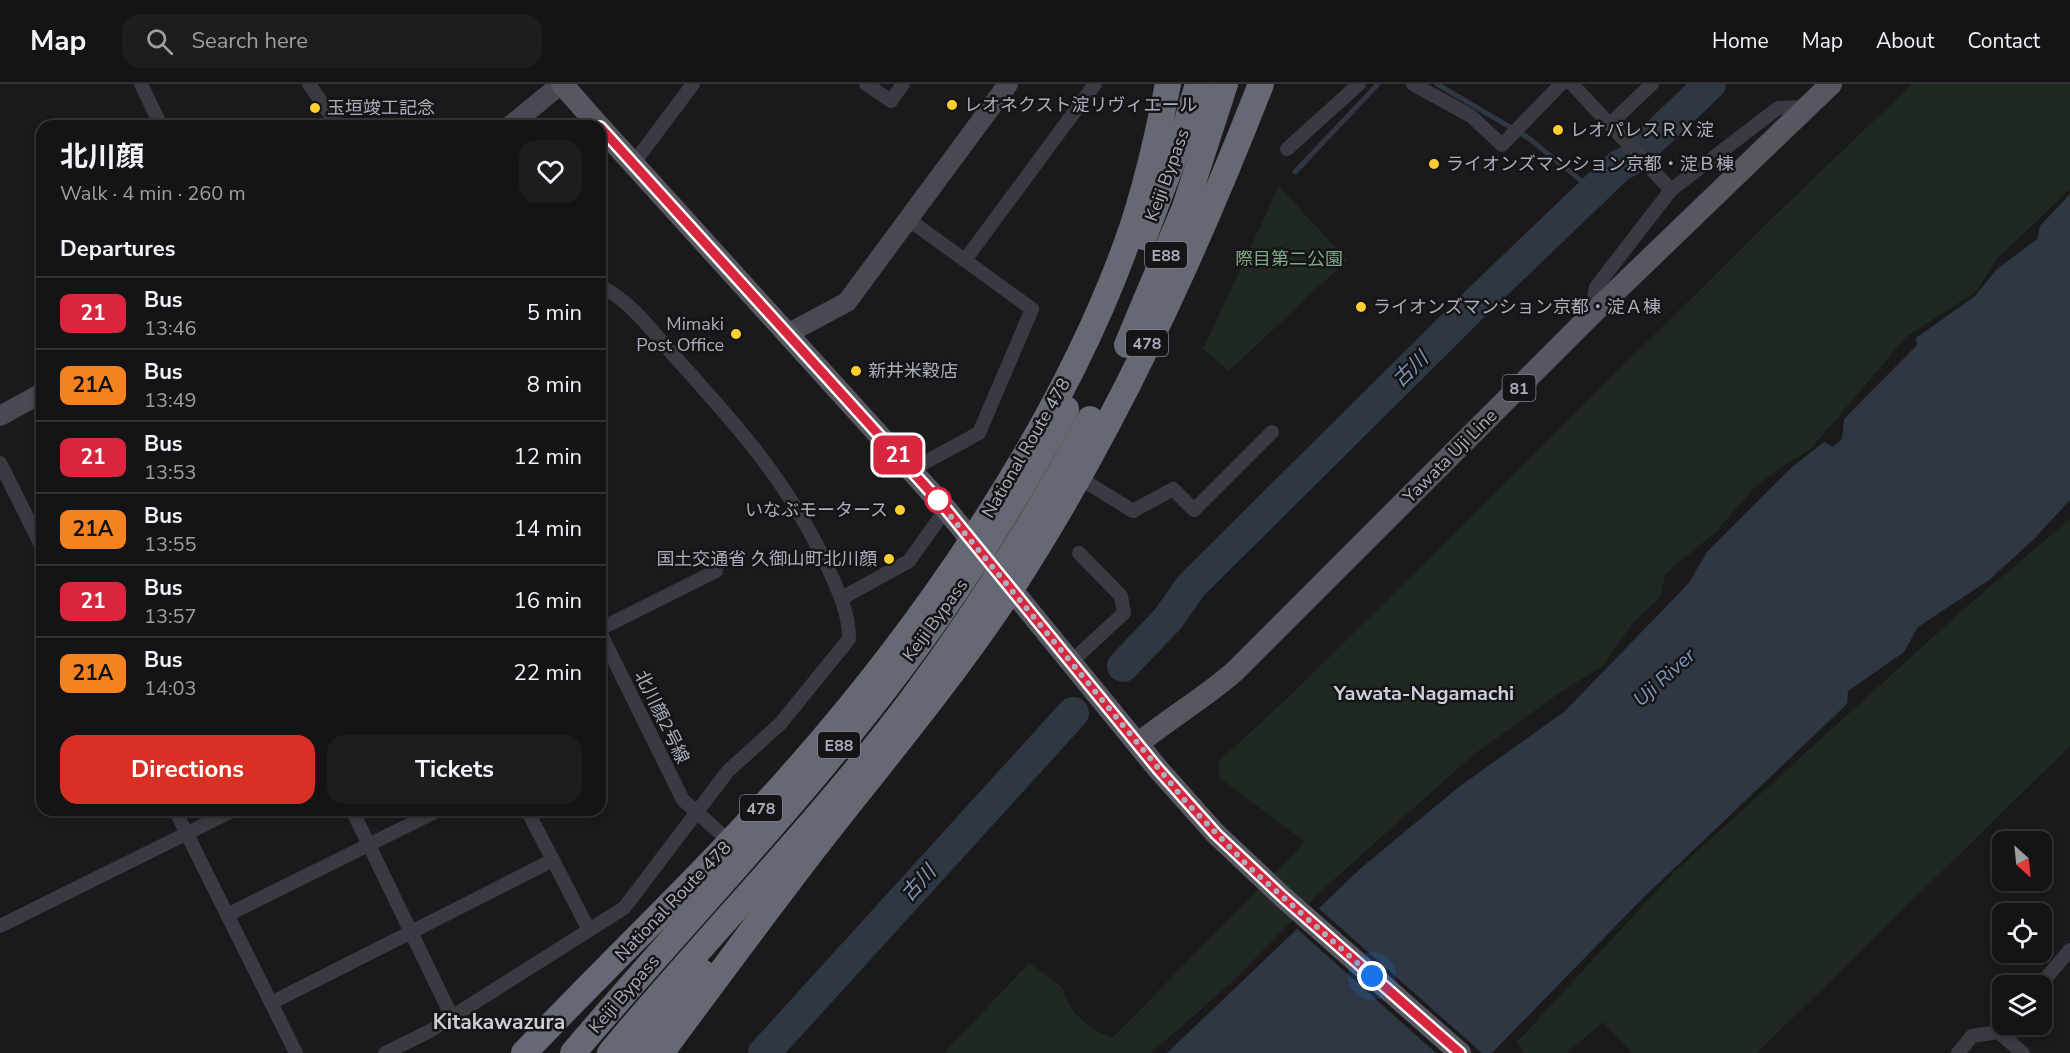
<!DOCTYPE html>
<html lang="en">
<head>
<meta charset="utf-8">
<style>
	:root { --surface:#141315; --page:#1d1c1e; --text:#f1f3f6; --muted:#9d9ea0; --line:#333234; --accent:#d93025 }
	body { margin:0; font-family:"Nunito Sans","Noto Sans JP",sans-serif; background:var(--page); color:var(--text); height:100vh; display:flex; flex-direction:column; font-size:22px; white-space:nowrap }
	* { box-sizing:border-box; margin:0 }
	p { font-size:20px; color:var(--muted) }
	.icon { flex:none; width:33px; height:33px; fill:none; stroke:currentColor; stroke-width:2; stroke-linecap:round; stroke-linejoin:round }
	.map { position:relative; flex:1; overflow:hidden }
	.drawer { position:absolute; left:36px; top:36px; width:570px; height:696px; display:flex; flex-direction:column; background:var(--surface); border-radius:18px; box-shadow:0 3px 9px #0003,0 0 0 2px var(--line) }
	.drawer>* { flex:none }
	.badge { padding:0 12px; border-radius:9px; font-size:21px; line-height:39px }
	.needle { width:39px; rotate:153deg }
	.fabs { position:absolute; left:1992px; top:747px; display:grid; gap:12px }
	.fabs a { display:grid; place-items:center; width:60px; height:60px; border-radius:12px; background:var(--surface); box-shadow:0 3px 9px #0003,0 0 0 2px var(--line); font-size:30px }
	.you { position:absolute; width:30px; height:30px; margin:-15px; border:4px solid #fff; border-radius:50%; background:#1a73e8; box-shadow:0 0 0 9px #1a73e833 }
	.map>.badge { position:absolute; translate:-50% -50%; box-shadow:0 0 0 3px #fff }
	h2 { padding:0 24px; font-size:22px; line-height:54px }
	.round { display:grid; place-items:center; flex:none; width:63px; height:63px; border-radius:18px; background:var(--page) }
	.head { display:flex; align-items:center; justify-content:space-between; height:102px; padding:0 24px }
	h1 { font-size:28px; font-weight:700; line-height:45px }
	.action { display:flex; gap:12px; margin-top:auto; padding:12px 24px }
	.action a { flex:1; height:69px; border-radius:18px; background:var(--accent); color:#fff; font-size:24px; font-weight:700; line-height:69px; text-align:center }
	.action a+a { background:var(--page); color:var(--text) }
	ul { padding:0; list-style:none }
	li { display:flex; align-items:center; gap:18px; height:72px; padding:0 24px; border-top:2px solid var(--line) }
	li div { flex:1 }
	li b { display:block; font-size:22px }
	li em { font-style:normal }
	li .badge { min-width:66px; font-weight:700; text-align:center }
	header { display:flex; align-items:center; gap:36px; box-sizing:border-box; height:84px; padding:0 30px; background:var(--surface); border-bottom:2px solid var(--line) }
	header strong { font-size:28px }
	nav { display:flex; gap:33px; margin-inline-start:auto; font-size:21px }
	.search { width:420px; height:54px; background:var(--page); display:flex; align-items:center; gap:15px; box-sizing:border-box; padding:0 21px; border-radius:18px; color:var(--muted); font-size:22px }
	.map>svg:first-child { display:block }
</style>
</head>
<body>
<header>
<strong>Map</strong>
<div class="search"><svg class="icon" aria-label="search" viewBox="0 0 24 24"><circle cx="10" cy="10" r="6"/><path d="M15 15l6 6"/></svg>Search here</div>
<nav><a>Home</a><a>Map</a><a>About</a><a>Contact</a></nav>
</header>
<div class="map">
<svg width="2070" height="969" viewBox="0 0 2070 969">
	<rect width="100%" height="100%" fill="#1a191c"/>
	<g fill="#1f2821">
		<path d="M 1912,0 L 2070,0 L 2070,105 L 1997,175 L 1977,207 L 1906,253 L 1810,366 L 1781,383 L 1753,405 L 1716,448 L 1666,489 L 1659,515 L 1634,537 L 1604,581 L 1564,606 L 1473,671 L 1329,800 L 1230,900 L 1151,969 L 944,969 L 1029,879 L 1063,904 C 1068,929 1090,945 1112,954 L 1305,758 L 1220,694 L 1218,678 L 1294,608 L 1767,139 Z"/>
		<path d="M 1279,102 L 1347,176 L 1229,287 L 1203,265 Z"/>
		<path d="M 2070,435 L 2070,662 L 1757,969 L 1632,969 L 1603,938 L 1567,969 L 1524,969 L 1517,958 L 1672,790 L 1965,524 Z"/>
	</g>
	<path fill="#2e3742" d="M 2070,110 L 2070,416 L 2034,455 L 1989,496 L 1918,543 L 1904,568 L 1848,607 L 1847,620 L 1643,814 L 1492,969 L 1167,969 L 1361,784 L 1460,702 L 1564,628 L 1688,500 L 1707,468 L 1793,382 L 1824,358 L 1833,363 L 1842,355 L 1844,335 L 1917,261 L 1916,254 L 1975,212 L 1997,185 L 2037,155 L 2040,142 Z"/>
	<path fill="#1a191c" d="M 1316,822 L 1482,969 L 1436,969 L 1295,843 Z"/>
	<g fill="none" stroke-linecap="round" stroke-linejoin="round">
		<g stroke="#2e3742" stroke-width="5">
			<path d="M 1437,0 L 1527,53 L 1594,107"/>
			<path d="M 1295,88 L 1378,0"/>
		</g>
		<g stroke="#2e3742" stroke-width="32">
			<path d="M 1123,582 L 1168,535 L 1191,502 L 1474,221 L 1620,81 L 1629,77 L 1710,0"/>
			<path d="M 764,969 L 1073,629"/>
		</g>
		<g stroke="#3a3b42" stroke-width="14">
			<path d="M 141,0 L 161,42"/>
			<path d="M 309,0 L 338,42"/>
			<path d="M 866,0 L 891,17 L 903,0"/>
			<path d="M 1413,0 L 1471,32 L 1502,61 L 1561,0"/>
			<path d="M 1572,0 L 1671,106"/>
			<path d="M 1611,39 L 1652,0"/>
			<path d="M 1287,65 L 1359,0"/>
			<path d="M 633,80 L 693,0"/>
			<path d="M 908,135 L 1032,225 L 979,349 L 911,386"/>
			<path d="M 965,176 L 1095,0"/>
			<path d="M 1591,230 L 1596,203 L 1671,106 L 1778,24 L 1806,23"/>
			<path d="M 0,379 L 42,463"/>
			<path d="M 1078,393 L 1133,427 L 1173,405 L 1194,426 L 1272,348"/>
			<path d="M 842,514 L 909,477 L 946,425"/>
			<path d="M 600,545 L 716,487"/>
			<path d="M 600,548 L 683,716 L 730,758"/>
			<path d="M 1071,578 L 1124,529 L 1121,512 L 1079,469"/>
			<path d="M 175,726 L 296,969"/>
			<path d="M 352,726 L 452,933"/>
			<path d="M 527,726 L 589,846"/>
			<path d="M 227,831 L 439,726"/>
			<path d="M 0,842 L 234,726"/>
			<path d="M 2039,902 L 2070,866"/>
			<path d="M 271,919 L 553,776"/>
			<path d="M 1998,948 L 2023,969"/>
			<path d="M 385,969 L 428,948 L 624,824 L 728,687 L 780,640 L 849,555 C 849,528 838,506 827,482 C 789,399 736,340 675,273 C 654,249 630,216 600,202"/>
			<path d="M 1958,969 L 1972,952 L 1998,948 L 2005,940"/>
		</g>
		<g stroke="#484952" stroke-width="20">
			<path d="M 510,42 L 561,0"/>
			<path d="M 787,250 L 847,218 L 1008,0"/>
			<path d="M 0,332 L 42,309"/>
		</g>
		<g stroke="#565761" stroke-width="22">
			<path d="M 562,0 L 599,42"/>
			<path d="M 600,43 L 946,425 L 1158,685 L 1216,750 L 1284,814 L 1460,969"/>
			<path d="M 1139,659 C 1170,634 1204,614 1234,588 L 1590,232 L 1831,0"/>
		</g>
		<g stroke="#666873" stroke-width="26">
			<path d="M 1144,153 L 1184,47 L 1198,0"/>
			<path d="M 1127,261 L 1185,123 L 1225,0"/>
			<path d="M 524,969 C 611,877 704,790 788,695 C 921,546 1057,350 1126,161 C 1145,109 1157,54 1168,0"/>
			<path d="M 634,969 L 702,888"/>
			<path d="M 661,969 C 716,895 770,821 827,748 C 890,668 955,590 1011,505 C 1113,348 1193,174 1261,0"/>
		</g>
		<g stroke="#666873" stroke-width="26">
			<path d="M 573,969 C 696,824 831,687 940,530 C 986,464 1027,396 1066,325"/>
			<path d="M 610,969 C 709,850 820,738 913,614 C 979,525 1037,433 1090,335"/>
		</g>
	</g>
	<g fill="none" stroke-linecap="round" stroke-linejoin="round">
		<g stroke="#fff" stroke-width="14">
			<path id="line" d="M 600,43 L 946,425 L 1158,685 L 1216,750 L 1284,814 L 1460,969"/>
		</g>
		<use href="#line" stroke="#d7263d" stroke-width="9"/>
		<path stroke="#abafbd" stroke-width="6" stroke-dasharray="0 10.8" d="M 938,416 L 934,412 L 1187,719 L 1249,783 L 1372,892"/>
	</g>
	<g fill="#ffce2f" stroke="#151417" stroke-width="2">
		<circle cx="952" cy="21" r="6"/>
		<circle cx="315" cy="24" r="6"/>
		<circle cx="1558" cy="46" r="6"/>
		<circle cx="1434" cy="80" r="6"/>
		<circle cx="1361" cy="223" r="6"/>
		<circle cx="736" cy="250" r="6"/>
		<circle cx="856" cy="287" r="6"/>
		<circle cx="900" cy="426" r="6"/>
		<circle cx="889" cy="475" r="6"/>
	</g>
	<circle fill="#fff" stroke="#d7263d" stroke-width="3" cx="938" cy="416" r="12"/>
	<g text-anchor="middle" stroke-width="5" stroke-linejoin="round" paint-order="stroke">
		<g fill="#151417" stroke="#7e808b" stroke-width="1.5">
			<rect x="1145" y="158" width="42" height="26" rx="4.5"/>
			<rect x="1126" y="246" width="42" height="26" rx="4.5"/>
			<rect x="1502.5" y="291" width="33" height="26" rx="4.5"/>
			<rect x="818" y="648" width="42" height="26" rx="4.5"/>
			<rect x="740" y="711" width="42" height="26" rx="4.5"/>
		</g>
		<g font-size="16" font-weight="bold" fill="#abafbd">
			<text x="1166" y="177">E88</text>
			<text x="1147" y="265">478</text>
			<text x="1519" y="310">81</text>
			<text x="839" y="667">E88</text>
			<text x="761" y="730">478</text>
		</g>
		<g font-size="18" fill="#abafbd" stroke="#151417" text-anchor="start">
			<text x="964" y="27">レオネクスト淀リヴィエール</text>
			<text x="327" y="30">玉垣竣工記念</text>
			<text x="1570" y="52">レオパレスＲＸ淀</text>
			<text x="1446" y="86">ライオンズマンション京都・淀Ｂ棟</text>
			<text x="1373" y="229">ライオンズマンション京都・淀Ａ棟</text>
			<text x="724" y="246" text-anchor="end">Mimaki<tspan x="724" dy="21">Post Office</tspan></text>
			<text x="868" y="293">新井米穀店</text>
			<text x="888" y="432" text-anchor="end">いなぶモータース</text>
			<text x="877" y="481" text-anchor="end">国土交通省 久御山町北川顔</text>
		</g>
		<g font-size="18" fill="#abafbd" stroke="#151417">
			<text transform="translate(1167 91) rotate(-70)" y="6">Keiji Bypass</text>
			<text transform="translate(1026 364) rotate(-60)" y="6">National Route 478</text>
			<text transform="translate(1450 372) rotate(-45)" y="6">Yawata Uji Line</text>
			<text transform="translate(935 536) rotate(-54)" y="6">Keiji Bypass</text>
			<text transform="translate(662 633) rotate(64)" y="6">北川顔2号線</text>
			<text transform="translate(673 817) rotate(-46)" y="6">National Route 478</text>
			<text transform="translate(624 910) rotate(-49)" y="6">Keiji Bypass</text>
		</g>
		<g font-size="18" fill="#80a987" stroke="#151417">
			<text x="1289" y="181">際目第二公園</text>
		</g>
		<g font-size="20" font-style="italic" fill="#7f99ba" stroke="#151417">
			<text transform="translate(1410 285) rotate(-44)" y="7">古川</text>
			<text transform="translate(1664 593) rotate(-42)" y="7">Uji River</text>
			<text transform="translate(918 799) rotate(-48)" y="7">古川</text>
		</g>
		<g font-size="20" font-weight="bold" fill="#ccced8" stroke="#151417">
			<text x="1424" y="616">Yawata-Nagamachi</text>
		</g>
		<g font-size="21" font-weight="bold" fill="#ccced8" stroke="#151417">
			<text x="499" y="945">Kitakawazura</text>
		</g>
	</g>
</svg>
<div class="fabs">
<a><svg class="needle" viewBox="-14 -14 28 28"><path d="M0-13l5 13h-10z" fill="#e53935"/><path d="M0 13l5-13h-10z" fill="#9d9ea0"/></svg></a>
<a><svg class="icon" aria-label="locate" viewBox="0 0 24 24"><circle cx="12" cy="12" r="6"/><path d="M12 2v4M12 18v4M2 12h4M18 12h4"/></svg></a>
<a><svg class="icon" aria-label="layers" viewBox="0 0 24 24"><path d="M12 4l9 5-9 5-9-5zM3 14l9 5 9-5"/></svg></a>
</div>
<div class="you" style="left:1372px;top:892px"></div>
<b class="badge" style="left:898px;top:371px;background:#d7263d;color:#fff">21</b>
<section class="drawer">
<div class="head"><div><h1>北川顔</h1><p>Walk · 4 min · 260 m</p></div><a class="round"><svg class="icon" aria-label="heart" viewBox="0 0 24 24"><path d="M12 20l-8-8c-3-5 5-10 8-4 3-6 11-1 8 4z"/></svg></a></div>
<h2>Departures</h2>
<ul>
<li><span class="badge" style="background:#d7263d;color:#fff">21</span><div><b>Bus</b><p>13:46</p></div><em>5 min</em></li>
<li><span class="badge" style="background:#f58220;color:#111">21A</span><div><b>Bus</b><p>13:49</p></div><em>8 min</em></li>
<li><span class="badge" style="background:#d7263d;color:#fff">21</span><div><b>Bus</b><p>13:53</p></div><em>12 min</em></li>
<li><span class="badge" style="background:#f58220;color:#111">21A</span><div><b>Bus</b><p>13:55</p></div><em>14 min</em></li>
<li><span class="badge" style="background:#d7263d;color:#fff">21</span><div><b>Bus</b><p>13:57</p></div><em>16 min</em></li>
<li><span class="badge" style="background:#f58220;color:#111">21A</span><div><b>Bus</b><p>14:03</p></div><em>22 min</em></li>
</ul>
<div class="action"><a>Directions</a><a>Tickets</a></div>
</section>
</div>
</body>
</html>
